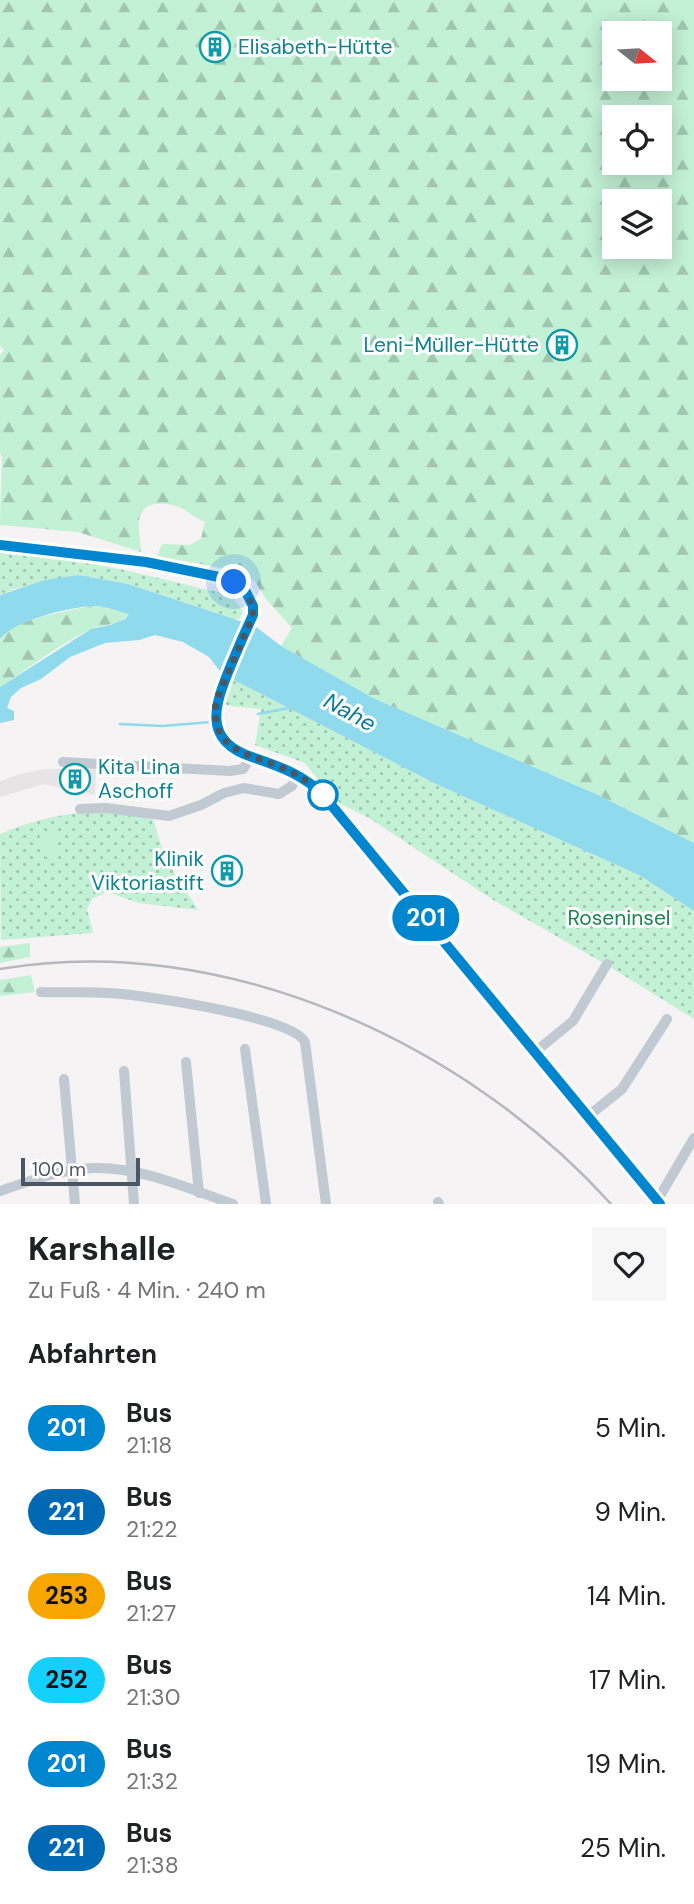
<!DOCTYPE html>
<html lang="de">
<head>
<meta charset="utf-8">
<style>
	:root { --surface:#fff; --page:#f6f6f6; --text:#202124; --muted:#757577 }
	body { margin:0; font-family:"DM Sans",sans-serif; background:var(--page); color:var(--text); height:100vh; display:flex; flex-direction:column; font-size:26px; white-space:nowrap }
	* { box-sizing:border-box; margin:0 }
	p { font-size:23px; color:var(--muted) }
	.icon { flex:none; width:38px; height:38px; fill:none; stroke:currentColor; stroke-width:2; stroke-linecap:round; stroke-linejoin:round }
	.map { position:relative; height:1204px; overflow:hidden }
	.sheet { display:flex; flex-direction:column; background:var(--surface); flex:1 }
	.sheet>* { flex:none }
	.badge { padding:0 14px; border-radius:23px; font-size:24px; line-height:46px }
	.needle { width:46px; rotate:108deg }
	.controls { position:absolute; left:602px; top:21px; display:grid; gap:14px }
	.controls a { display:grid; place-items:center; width:70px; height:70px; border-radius:0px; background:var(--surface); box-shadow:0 4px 18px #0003; font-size:35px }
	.scale { position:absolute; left:21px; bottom:18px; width:119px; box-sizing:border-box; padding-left:7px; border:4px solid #4a5661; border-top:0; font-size:19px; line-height:24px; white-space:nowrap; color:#4a5661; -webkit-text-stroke:5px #fff; paint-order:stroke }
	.you { position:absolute; width:35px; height:35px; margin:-18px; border:5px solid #fff; border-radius:50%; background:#1a73e8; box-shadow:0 0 0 10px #1a73e833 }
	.map>.badge { position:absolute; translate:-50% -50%; box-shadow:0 0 0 4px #fff }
	h2 { padding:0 28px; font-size:26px; line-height:63px }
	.round { display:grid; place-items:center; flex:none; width:74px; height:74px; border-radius:0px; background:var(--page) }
	.overview { display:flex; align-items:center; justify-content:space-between; height:119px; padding:0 28px }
	h1 { font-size:33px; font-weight:700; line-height:52px }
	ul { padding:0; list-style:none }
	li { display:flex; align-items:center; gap:21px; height:84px; padding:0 28px }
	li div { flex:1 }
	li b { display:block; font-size:26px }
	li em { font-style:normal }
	li .badge { min-width:77px; font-weight:700; text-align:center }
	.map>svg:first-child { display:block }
</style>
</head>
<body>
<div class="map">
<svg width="694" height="1204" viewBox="0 0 694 1204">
	<defs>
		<pattern id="forest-firs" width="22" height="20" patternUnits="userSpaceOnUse" patternTransform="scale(1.75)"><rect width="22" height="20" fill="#c3f1d5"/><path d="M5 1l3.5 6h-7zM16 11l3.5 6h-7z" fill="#a0c6b0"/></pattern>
		<pattern id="park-dots" width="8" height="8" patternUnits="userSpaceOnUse" patternTransform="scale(1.75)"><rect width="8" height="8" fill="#c3f1d5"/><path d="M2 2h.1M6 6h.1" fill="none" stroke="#a0c6b0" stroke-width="1.8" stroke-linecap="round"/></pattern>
	</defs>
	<rect width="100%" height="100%" fill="#f5f3f3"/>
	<path fill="#e6e4e5" d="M 96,768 L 95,795 L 44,784 L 0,797 L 0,781 L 20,774 L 45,769 Z"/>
	<g fill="url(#forest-firs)" fill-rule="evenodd">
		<path d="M 0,0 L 694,0 L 694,843 L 596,794 L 373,698 L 281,646 L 292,628 L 265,598 L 255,581 L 222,568 L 157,556 L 162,544 L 189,545 L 201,539 L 205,522 C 195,518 190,513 181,508 C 174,504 162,503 154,504 C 132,508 140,535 141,552 L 78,532 L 0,525 L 2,457 L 0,453 L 0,355 L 4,350 L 0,346 ZM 614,33 L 660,33 L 660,79 L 614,79 ZM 614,117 L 660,117 L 660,163 L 614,163 ZM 614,201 L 660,201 L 660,247 L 614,247 Z"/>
		<path d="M 91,606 L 105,607 L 129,614 C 119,626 102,624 89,630 C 58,645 29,668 0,687 C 0,673 0,655 0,642 C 5,619 71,611 91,606 Z"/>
		<path d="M 30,943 L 30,957 L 0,963 L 0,947 Z"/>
		<path d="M 31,975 L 35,992 L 0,996 L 0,980 Z"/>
	</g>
	<g fill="url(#park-dots)">
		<path d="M 0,547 L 124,570 L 226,594 L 234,599 L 243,612 L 239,619 L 231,619 L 128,584 L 78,575 L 14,589 L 0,595 Z"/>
		<path d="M 232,679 L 436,784 L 639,875 L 694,911 L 694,1019 L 607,965 L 495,901 L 369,818 L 335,801 L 305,763 L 255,745 L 261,709 L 223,705 Z"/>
		<path d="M 106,811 L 153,819 L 165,858 L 198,910 L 139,903 L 107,892 L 92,899 L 87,909 L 93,933 L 1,940 L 0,834 C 35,819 68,812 106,811 Z"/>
	</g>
	<path fill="#c3f1d5" d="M 54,830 L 60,853 L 45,857 L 39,834 Z"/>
	<path fill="#90daee" d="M 78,575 L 128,584 L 255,626 L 281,646 L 373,698 L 596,794 L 694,843 L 694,911 L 639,875 L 436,784 L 232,679 L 219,670 L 209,657 L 183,642 L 155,635 L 139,640 L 105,643 L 70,657 L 41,679 L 21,688 L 11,697 L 7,708 L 14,711 L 14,720 L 0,723 L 0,687 L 91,629 L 110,625 L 125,619 L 129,614 C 117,611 104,605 91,606 C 67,608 15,620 0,639 L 0,595 L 45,580 Z"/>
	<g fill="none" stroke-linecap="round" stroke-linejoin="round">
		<g stroke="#90daee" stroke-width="2.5">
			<path d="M 258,714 L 289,708"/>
			<path d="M 120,724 L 162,726 L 211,722"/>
		</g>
		<g stroke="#c1cad2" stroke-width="10">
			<path d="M 63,762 L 230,771 L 243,769 L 251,757"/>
			<path d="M 80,809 L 106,808 L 169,816 L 201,805 L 224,793 L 244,788 L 279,794 L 292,786 L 297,775"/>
			<path d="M 41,992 C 67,993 95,991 121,994 C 153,997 292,1017 305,1042 L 326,1204"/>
			<path d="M 245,1049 L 266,1204"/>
			<path d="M 535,1052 L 573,1021 L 607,964"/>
			<path d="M 186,1062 L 199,1193"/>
			<path d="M 124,1071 L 134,1204"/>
			<path d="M 64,1079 L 75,1204"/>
			<path d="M 587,1117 L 622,1089 L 667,1019"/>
			<path d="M 0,1191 C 29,1181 63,1169 94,1168 C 142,1167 189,1189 233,1204"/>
			<path d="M 657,1201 L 694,1138"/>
			<path d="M 438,1202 L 439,1204"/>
		</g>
		<path stroke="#b3c2d1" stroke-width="12" d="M 0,545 L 146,562 L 224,578 L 238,585 L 246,592 L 253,606 L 253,615 C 245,632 238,648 231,665 C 215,702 201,740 252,757 C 279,767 302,774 322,795 L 660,1204"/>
		<path stroke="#b5b8bd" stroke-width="2.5" d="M 0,969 C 221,931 464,1041 611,1204"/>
	</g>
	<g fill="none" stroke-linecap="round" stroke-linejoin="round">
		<g stroke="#fff" stroke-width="16">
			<path id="line" d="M 0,545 L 146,562 L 224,578 L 234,582 L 246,592 L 253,606 L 253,615 C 245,632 238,648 231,665 C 216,702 200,740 252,757 C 278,766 303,774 323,795 L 660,1204"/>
		</g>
		<use href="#line" stroke="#0086ce" stroke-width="10"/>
		<path stroke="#4a5661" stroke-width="7" stroke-dasharray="0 12.6" d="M 234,582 C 246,590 253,600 253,615 L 216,701 C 210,754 252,753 287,770 C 301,776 312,785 323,795"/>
	</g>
	<defs>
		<g id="building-ring" transform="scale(1.575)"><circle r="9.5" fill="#fff" stroke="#0f9aa8" stroke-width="1.5"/><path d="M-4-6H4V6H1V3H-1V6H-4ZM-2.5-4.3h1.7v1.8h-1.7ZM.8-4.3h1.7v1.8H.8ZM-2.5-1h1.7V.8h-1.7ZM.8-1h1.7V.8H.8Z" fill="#0f9aa8"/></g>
	</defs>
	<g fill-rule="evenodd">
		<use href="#building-ring" x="215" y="47"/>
		<use href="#building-ring" x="562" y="345"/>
		<use href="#building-ring" x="75" y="779"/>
		<use href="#building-ring" x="227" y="871"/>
	</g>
	<circle fill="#fff" stroke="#0086ce" stroke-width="3.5" cx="323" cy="795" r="14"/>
	<g text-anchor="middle" stroke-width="6" stroke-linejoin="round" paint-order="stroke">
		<g font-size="21" fill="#0d838f" stroke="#fff" text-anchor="start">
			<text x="238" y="54">Elisabeth-Hütte</text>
			<text x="539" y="352" text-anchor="end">Leni-Müller-Hütte</text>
			<text x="98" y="774">Kita Lina<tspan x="98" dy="24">Aschoff</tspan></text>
			<text x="204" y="866" text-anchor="end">Klinik<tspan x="204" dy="24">Viktoriastift</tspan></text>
		</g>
		<g font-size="21" fill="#17864f" stroke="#fff">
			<text x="619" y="925">Roseninsel</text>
		</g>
		<g font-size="23" font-style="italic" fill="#0c7c9b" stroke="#fff">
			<text transform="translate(350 712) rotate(29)" y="8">Nahe</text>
		</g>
	</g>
</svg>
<div class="controls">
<a><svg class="needle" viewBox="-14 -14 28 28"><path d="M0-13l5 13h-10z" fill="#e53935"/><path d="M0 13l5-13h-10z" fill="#757577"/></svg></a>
<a><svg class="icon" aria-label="locate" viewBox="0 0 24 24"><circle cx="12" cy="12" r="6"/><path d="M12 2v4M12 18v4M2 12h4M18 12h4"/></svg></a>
<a><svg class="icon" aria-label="layers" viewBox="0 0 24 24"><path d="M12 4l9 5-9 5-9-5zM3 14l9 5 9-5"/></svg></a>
</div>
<div class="scale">100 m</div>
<div class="you" style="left:234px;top:582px"></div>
<b class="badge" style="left:426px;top:918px;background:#0086ce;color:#fff">201</b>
</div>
<section class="sheet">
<div class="overview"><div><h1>Karshalle</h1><p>Zu Fuß · 4 Min. · 240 m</p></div><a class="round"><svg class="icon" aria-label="heart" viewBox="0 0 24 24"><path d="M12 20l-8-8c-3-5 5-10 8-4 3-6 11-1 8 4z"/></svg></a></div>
<h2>Abfahrten</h2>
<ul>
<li><span class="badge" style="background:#0086ce;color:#fff">201</span><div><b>Bus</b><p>21:18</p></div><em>5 Min.</em></li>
<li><span class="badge" style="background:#0069b4;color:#fff">221</span><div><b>Bus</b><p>21:22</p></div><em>9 Min.</em></li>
<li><span class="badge" style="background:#f7a600;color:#111">253</span><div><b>Bus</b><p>21:27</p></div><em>14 Min.</em></li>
<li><span class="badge" style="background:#14d0ff;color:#111">252</span><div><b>Bus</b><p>21:30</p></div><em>17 Min.</em></li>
<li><span class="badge" style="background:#0086ce;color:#fff">201</span><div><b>Bus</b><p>21:32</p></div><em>19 Min.</em></li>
<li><span class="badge" style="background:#0069b4;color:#fff">221</span><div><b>Bus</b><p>21:38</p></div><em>25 Min.</em></li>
</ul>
</section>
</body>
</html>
